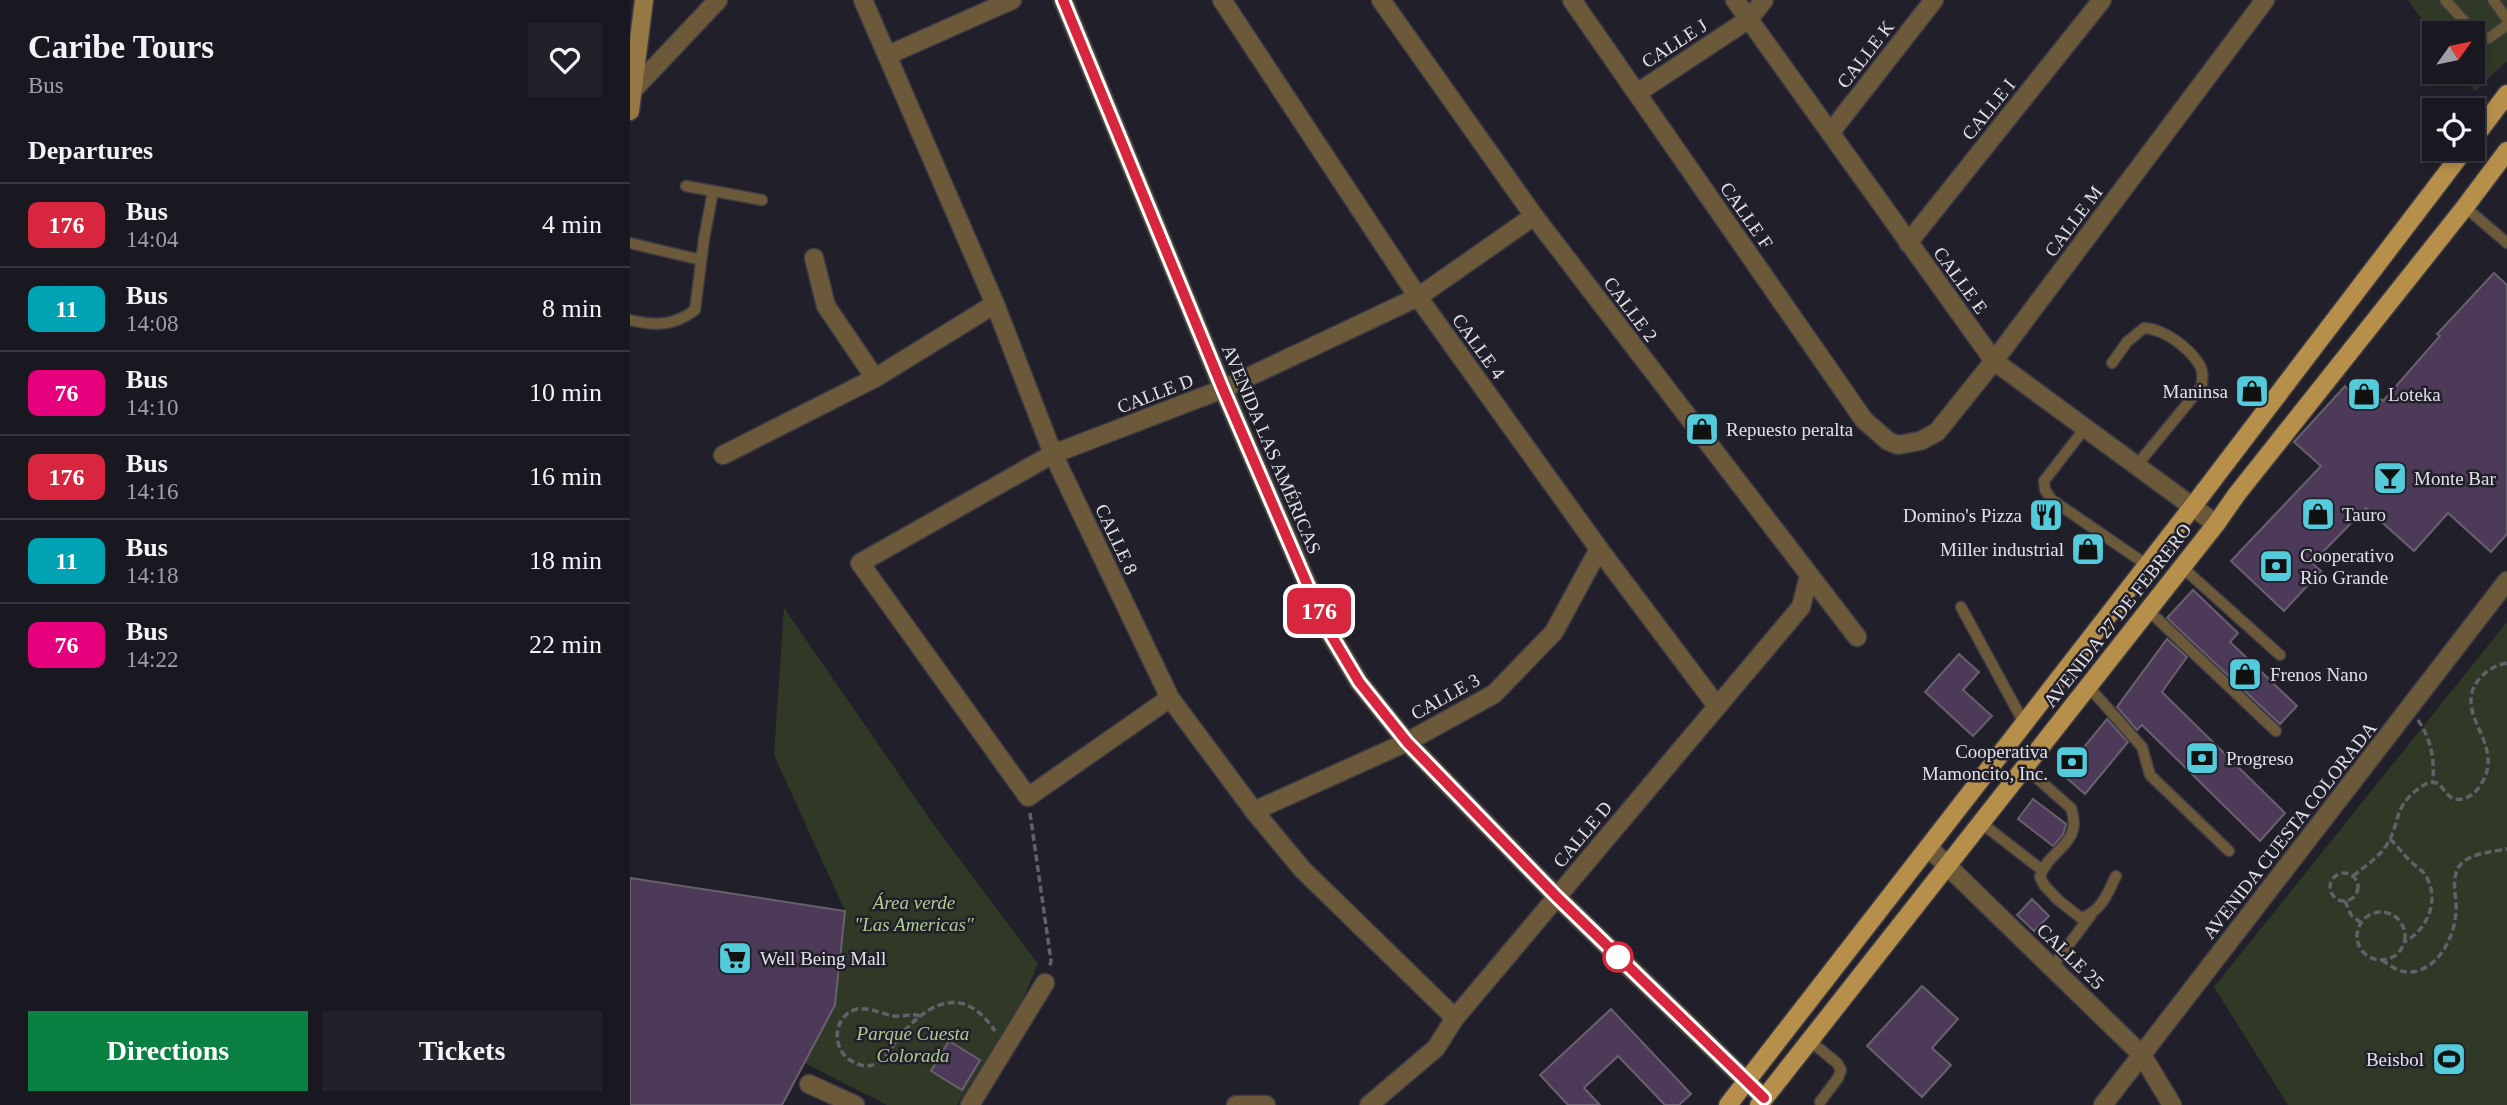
<!DOCTYPE html>
<html lang="en">
<head>
<meta charset="utf-8">
<style>
	:root { --surface:#191820; --page:#222129; --text:#f1f3f6; --muted:#9fa0a5; --line:#37373e; --accent:#0b8043 }
	body { margin:0; font-family:Georgia,serif; background:var(--page); color:var(--text); height:100vh; display:flex; flex-direction:column; font-size:26px; white-space:nowrap }
	* { box-sizing:border-box; margin:0 }
	p { font-size:23px; color:var(--muted) }
	.icon { flex:none; width:38px; height:38px; fill:none; stroke:currentColor; stroke-width:2; stroke-linecap:round; stroke-linejoin:round }
	.map { position:relative; flex:1; overflow:hidden }
	.side { display:flex; flex-direction:column; background:var(--surface); width:630px }
	.side>* { flex:none }
	.badge { padding:0 14px; border-radius:10px; font-size:24px; line-height:46px }
	.needle { width:46px; rotate:57deg }
	.buttons { position:absolute; left:1792px; top:21px; display:grid; gap:14px }
	.buttons a { display:grid; place-items:center; width:63px; height:63px; border-radius:0px; background:var(--surface); box-shadow:0 4px 10px #0003,0 0 0 2px var(--line); font-size:35px }
	.map>.badge { position:absolute; translate:-50% -50%; box-shadow:0 0 0 4px #fff }
	h2 { padding:0 28px; font-size:26px; line-height:63px }
	.round { display:grid; place-items:center; flex:none; width:74px; height:74px; border-radius:0px; background:var(--page) }
	.overview { display:flex; align-items:center; justify-content:space-between; height:119px; padding:0 28px }
	h1 { font-size:33px; font-weight:700; line-height:52px }
	.button { display:flex; gap:14px; margin-top:auto; padding:14px 28px }
	.button a { flex:1; height:80px; border-radius:0px; background:var(--accent); color:#fff; font-size:28px; font-weight:700; line-height:80px; text-align:center }
	.button a+a { background:var(--page); color:var(--text) }
	ul { padding:0; list-style:none }
	li { display:flex; align-items:center; gap:21px; height:84px; padding:0 28px; border-top:2px solid var(--line) }
	li div { flex:1 }
	li b { display:block; font-size:26px }
	li em { font-style:normal }
	li .badge { min-width:77px; font-weight:700; text-align:center }
	main { display:flex; flex:1; min-height:0 }
	.map>svg:first-child { display:block }
</style>
</head>
<body>
<main>
<section class="side">
<div class="overview"><div><h1>Caribe Tours</h1><p>Bus</p></div><a class="round"><svg class="icon" aria-label="heart" viewBox="0 0 24 24"><path d="M12 20l-8-8c-3-5 5-10 8-4 3-6 11-1 8 4z"/></svg></a></div>
<h2>Departures</h2>
<ul>
<li><span class="badge" style="background:#d7263d;color:#fff">176</span><div><b>Bus</b><p>14:04</p></div><em>4 min</em></li>
<li><span class="badge" style="background:#00a3b4;color:#fff">11</span><div><b>Bus</b><p>14:08</p></div><em>8 min</em></li>
<li><span class="badge" style="background:#e6007e;color:#fff">76</span><div><b>Bus</b><p>14:10</p></div><em>10 min</em></li>
<li><span class="badge" style="background:#d7263d;color:#fff">176</span><div><b>Bus</b><p>14:16</p></div><em>16 min</em></li>
<li><span class="badge" style="background:#00a3b4;color:#fff">11</span><div><b>Bus</b><p>14:18</p></div><em>18 min</em></li>
<li><span class="badge" style="background:#e6007e;color:#fff">76</span><div><b>Bus</b><p>14:22</p></div><em>22 min</em></li>
</ul>
<div class="button"><a>Directions</a><a>Tickets</a></div>
</section>
<div class="map">
<svg width="1877" height="1105" viewBox="0 0 1877 1105">
	<rect width="100%" height="100%" fill="#21202a"/>
	<g fill="#303926">
		<path d="M 1778,0 L 1877,0 L 1877,61 L 1845,91 L 1830,72 L 1843,72 L 1843,33 L 1804,33 L 1804,36 Z"/>
		<path d="M 154,608 L 304,825 L 408,964 L 392,1001 L 327,1105 L 257,1105 L 175,1063 L 205,1005 L 215,911 L 144,755 Z"/>
		<path d="M 1877,622 L 1877,1105 L 1658,1105 L 1584,987 Z"/>
	</g>
	<g fill="#4d3a58" stroke="#68616d" stroke-width="2">
		<path d="M 1864,273 L 1877,285 L 1877,534 L 1861,552 L 1818,513 L 1784,551 L 1736,508 L 1682,563 L 1691,571 L 1654,611 L 1601,561 L 1691,466 L 1664,442 L 1715,386 L 1718,390 L 1728,379 L 1753,401 L 1810,336 L 1807,334 Z"/>
		<path d="M 1563,590 L 1608,633 L 1600,642 L 1667,706 L 1650,724 L 1537,618 Z"/>
		<path d="M 1537,639 L 1557,657 L 1532,692 L 1655,813 L 1630,841 L 1512,725 L 1507,730 L 1487,707 Z"/>
		<path d="M 1329,654 L 1349,672 L 1333,690 L 1362,716 L 1343,736 L 1295,692 Z"/>
		<path d="M 1477,719 L 1498,742 L 1455,794 L 1432,774 Z"/>
		<path d="M 1403,799 L 1436,824 L 1433,835 L 1423,846 L 1388,819 Z"/>
		<path d="M 0,878 L 215,911 L 205,1005 L 152,1105 L 0,1105 Z"/>
		<path d="M 1402,899 L 1419,916 L 1404,931 L 1387,915 Z"/>
		<path d="M 1292,986 L 1328,1019 L 1302,1048 L 1321,1065 L 1292,1097 L 1237,1046 Z"/>
		<path d="M 981,1009 L 1061,1094 L 1049,1105 L 1035,1105 L 988,1056 L 954,1088 L 970,1105 L 938,1105 L 910,1075 Z"/>
		<path d="M 319,1041 L 350,1060 L 332,1090 L 301,1071 Z"/>
	</g>
	<g fill="none" stroke-linecap="round" stroke-linejoin="round">
		<g stroke="#3c3b45" stroke-width="13">
			<g id="lane">
				<path d="M 1815,0 L 1848,36 L 1859,38 L 1877,25"/>
				<path d="M 1863,0 L 1877,19"/>
				<path d="M 56,186 L 132,200"/>
				<path d="M 1835,207 L 1877,243"/>
				<path d="M 0,243 L 71,260"/>
				<path d="M 0,320 C 25,326 44,326 65,310 L 74,239 L 83,191"/>
				<path d="M 1482,363 L 1497,342 L 1514,328 C 1534,329 1558,347 1569,364 C 1574,371 1572,378 1572,386 L 1507,465"/>
				<path d="M 1455,428 L 1414,481 L 1415,490 L 1422,500 L 1517,565"/>
				<path d="M 1552,567 L 1650,655"/>
				<path d="M 1331,607 L 1394,723"/>
				<path d="M 1518,610 L 1646,731"/>
				<path d="M 1458,686 L 1512,747 L 1520,775 L 1599,851"/>
				<path d="M 1394,767 L 1441,808 C 1454,845 1418,849 1410,877 L 1414,885 L 1428,900 L 1451,918 C 1472,911 1477,894 1486,876"/>
				<path d="M 1350,822 L 1412,870"/>
				<path d="M 1422,967 L 1461,915"/>
				<path d="M 1180,1041 L 1207,1063 L 1211,1070 L 1208,1078 L 1190,1102"/>
			</g>
		</g>
		<g stroke="#3c3b45" stroke-width="21">
			<g id="street">
				<path d="M 233,0 L 365,304 L 423,454 L 540,698 L 624,811 L 672,869 L 825,1018"/>
				<path d="M 433,0 L 593,389 L 695,625 L 729,682 L 777,742 L 927,897 L 1134,1098"/>
				<path d="M 592,0 L 788,297 L 969,549 L 1087,706"/>
				<path d="M 751,0 L 904,216 L 1227,637"/>
				<path d="M 942,0 L 1234,420 L 1258,441 L 1268,445 L 1290,441 L 1307,432 L 1364,361 L 1635,0"/>
				<path d="M 1105,0 L 1364,361 L 1586,524"/>
				<path d="M 258,55 L 382,0"/>
				<path d="M 3,90 L 88,0"/>
				<path d="M 1007,93 L 1119,19 L 1134,0"/>
				<path d="M 1200,133 L 1304,0"/>
				<path d="M 1278,243 L 1472,0"/>
				<path d="M 184,258 L 196,306 L 245,378"/>
				<path d="M 93,455 L 245,378 L 365,304"/>
				<path d="M 540,698 L 398,797 L 230,563 L 423,454 L 593,389 L 788,297 L 904,216"/>
				<path d="M 624,811 L 777,742 L 864,694 L 924,632 L 969,549"/>
				<path d="M 1298,847 L 1512,1055 L 1542,1105"/>
				<path d="M 179,1084 L 225,1105"/>
				<path d="M 340,1105 L 415,983"/>
				<path d="M 606,1105 L 636,1105"/>
				<path d="M 739,1105 L 806,1048 L 825,1018 L 1171,607 L 1179,576"/>
				<path d="M 1473,1105 L 1877,581"/>
			</g>
		</g>
		<g stroke="#3c3b45" stroke-width="21">
			<path id="secondary" d="M 0,111 L 14,0"/>
		</g>
		<g stroke="#3c3b45" stroke-width="21">
			<g id="primary">
				<path d="M 1843,139 L 1877,94"/>
				<path d="M 1098,1105 L 1563,506 L 1835,149"/>
				<path d="M 1129,1105 L 1586,524 L 1607,494 L 1835,207 L 1877,151"/>
			</g>
		</g>
		<g stroke="#62616a" stroke-width="3.5" stroke-dasharray="7 3.5" stroke-linecap="butt">
			<path d="M 1788,720 C 1802,741 1804,758 1803,782"/>
			<path d="M 400,813 L 421,961 L 419,969"/>
			<path d="M 1760,839 C 1768,846 1772,853 1779,860 C 1786,867 1794,870 1798,880 C 1809,903 1796,931 1774,942"/>
			<circle cx="1714" cy="887" r="14"/>
			<path d="M 1723,876 C 1735,866 1747,859 1756,846 C 1771,823 1762,809 1788,789 C 1795,784 1800,781 1808,783 C 1816,791 1819,802 1833,799 C 1840,797 1846,792 1850,786 C 1875,749 1834,723 1842,693 C 1845,678 1862,665 1877,663"/>
			<path d="M 1715,901 L 1721,915 L 1730,922"/>
			<circle cx="1751" cy="936" r="24"/>
			<path d="M 1752,960 C 1759,965 1767,971 1776,972 C 1807,974 1825,937 1826,911 C 1827,897 1821,882 1828,868 C 1837,853 1862,852 1877,849"/>
			<path d="M 290,1016 C 282,1013 273,1017 264,1016 C 252,1014 239,1007 227,1009 C 203,1015 201,1048 220,1060 C 250,1080 261,1044 277,1028 C 309,995 339,992 365,1031"/>
		</g>
		<use href="#lane" stroke="#6b593a" stroke-width="10"/>
		<use href="#street" stroke="#6b593a" stroke-width="18"/>
		<use href="#secondary" stroke="#957844" stroke-width="18"/>
		<use href="#primary" stroke="#b68f4b" stroke-width="18"/>
	</g>
	<g fill="none" stroke-linecap="round" stroke-linejoin="round">
		<g stroke="#fff" stroke-width="16">
			<path id="line" d="M 433,0 L 593,389 L 674,577 L 695,625 L 729,682 L 777,742 L 927,897 L 1134,1098"/>
		</g>
		<use href="#line" stroke="#d7263d" stroke-width="10"/>
	</g>
	<defs>
		<g id="shop-square" transform="scale(1.75)"><rect x="-9" y="-9" width="18" height="18" rx="4" fill="#53cbda" stroke="#21202a"/><path d="M-5-2.5h2.3a2.7 3.5 0 0 1 5.4 0H5L5.5 6h-11ZM-1.5-2.5h3a1.5 2.3 0 0 0-3 0Z" fill="#111"/></g>
		<g id="bar-square" transform="scale(1.75)"><rect x="-9" y="-9" width="18" height="18" rx="4" fill="#53cbda" stroke="#21202a"/><path d="M-6-5H6L.8 .8V4.5H3.5V6h-7V4.5H-.8V.8Z" fill="#111"/></g>
		<g id="restaurant-square" transform="scale(1.75)"><rect x="-9" y="-9" width="18" height="18" rx="4" fill="#53cbda" stroke="#21202a"/><path d="M-5-6h1v4h1v-4h1v4h1v-4h1v5L-1.5 .5V6h-2V.5L-5-1ZM5-6V6H3V1.5H1.5Q1.5-4 5-6Z" fill="#111"/></g>
		<g id="bank-square" transform="scale(1.75)"><rect x="-9" y="-9" width="18" height="18" rx="4" fill="#53cbda" stroke="#21202a"/><path d="M-6-4H6V4H-6ZM0-2.3a2.3 2.3 0 1 0 0 4.6a2.3 2.3 0 1 0 0-4.6Z" fill="#111"/></g>
		<g id="supermarket-square" transform="scale(1.75)"><rect x="-9" y="-9" width="18" height="18" rx="4" fill="#53cbda" stroke="#21202a"/><path d="M-6-5.5h2.5l.6 2H6L4.5 2H-2.5L-4.4-4H-6ZM-1.5 3.2a1.3 1.3 0 1 0 .1 0ZM3 3.2a1.3 1.3 0 1 0 .1 0Z" fill="#111"/></g>
		<g id="stadium-square" transform="scale(1.75)"><rect x="-9" y="-9" width="18" height="18" rx="4" fill="#53cbda" stroke="#21202a"/><path d="M0-5a6.5 5 0 1 0 0 10a6.5 5 0 1 0 0-10ZM-3.5-1.8h7v3.6h-7Z" fill="#111"/></g>
	</defs>
	<g fill-rule="evenodd">
		<use href="#shop-square" x="1622" y="391"/>
		<use href="#shop-square" x="1734" y="394"/>
		<use href="#shop-square" x="1072" y="429"/>
		<use href="#bar-square" x="1760" y="478"/>
		<use href="#shop-square" x="1688" y="514"/>
		<use href="#restaurant-square" x="1416" y="515"/>
		<use href="#shop-square" x="1458" y="549"/>
		<use href="#bank-square" x="1646" y="566"/>
		<use href="#shop-square" x="1615" y="674"/>
		<use href="#bank-square" x="1572" y="758"/>
		<use href="#bank-square" x="1442" y="762"/>
		<use href="#supermarket-square" x="105" y="958"/>
		<use href="#stadium-square" x="1819" y="1059"/>
	</g>
	<circle fill="#fff" stroke="#d7263d" stroke-width="3.5" cx="988" cy="957" r="14"/>
	<g text-anchor="middle" stroke-width="5" stroke-linejoin="round" paint-order="stroke">
		<g font-size="19" fill="#e2e1e8" stroke="#21202a">
			<text transform="translate(1044 43) rotate(-33)" y="7">CALLE J</text>
			<text transform="translate(1235 54) rotate(-52)" y="7">CALLE K</text>
			<text transform="translate(1358 109) rotate(-51)" y="7">CALLE I</text>
			<text transform="translate(1117 215) rotate(55)" y="7">CALLE F</text>
			<text transform="translate(1443 221) rotate(-53)" y="7">CALLE M</text>
			<text transform="translate(1331 280) rotate(54)" y="7">CALLE E</text>
			<text transform="translate(1001 309) rotate(53)" y="7">CALLE 2</text>
			<text transform="translate(849 346) rotate(54)" y="7">CALLE 4</text>
			<text transform="translate(525 393) rotate(-21)" y="7">CALLE D</text>
			<text transform="translate(642 449) rotate(67)" y="7">AVENIDA LAS AMÉRICAS</text>
			<text transform="translate(487 539) rotate(65)" y="7">CALLE 8</text>
			<text transform="translate(1487 615) rotate(-52)" y="7">AVENIDA 27 DE FEBRERO</text>
			<text transform="translate(815 696) rotate(-29)" y="7">CALLE 3</text>
			<text transform="translate(1659 830) rotate(-52)" y="7">AVENIDA CUESTA COLORADA</text>
			<text transform="translate(952 834) rotate(-50)" y="7">CALLE D</text>
			<text transform="translate(1441 956) rotate(44)" y="7">CALLE 25</text>
		</g>
		<g font-size="19" fill="#e2e1e8" stroke="#21202a" text-anchor="start">
			<text x="1598" y="398" text-anchor="end">Maninsa</text>
			<text x="1758" y="401">Loteka</text>
			<text x="1096" y="436">Repuesto peralta</text>
			<text x="1784" y="485">Monte Bar</text>
			<text x="1712" y="521">Tauro</text>
			<text x="1392" y="522" text-anchor="end">Domino's Pizza</text>
			<text x="1434" y="556" text-anchor="end">Miller industrial</text>
			<text x="1670" y="562">Cooperativo<tspan x="1670" dy="22">Rio Grande</tspan></text>
			<text x="1640" y="681">Frenos Nano</text>
			<text x="1418" y="758" text-anchor="end">Cooperativa<tspan x="1418" dy="22">Mamoncito, Inc.</tspan></text>
			<text x="1596" y="765">Progreso</text>
			<text x="130" y="965">Well Being Mall</text>
			<text x="1794" y="1066" text-anchor="end">Beisbol</text>
		</g>
		<g font-size="19" font-style="italic" fill="#aecc91" stroke="#21202a">
			<text x="284" y="909">Área verde<tspan x="284" dy="22">"Las Americas"</tspan></text>
			<text x="283" y="1040">Parque Cuesta<tspan x="283" dy="22">Colorada</tspan></text>
		</g>
	</g>
</svg>
<div class="buttons">
<a><svg class="needle" viewBox="-14 -14 28 28"><path d="M0-13l5 13h-10z" fill="#e53935"/><path d="M0 13l5-13h-10z" fill="#9fa0a5"/></svg></a>
<a><svg class="icon" aria-label="locate" viewBox="0 0 24 24"><circle cx="12" cy="12" r="6"/><path d="M12 2v4M12 18v4M2 12h4M18 12h4"/></svg></a>
</div>
<b class="badge" style="left:689px;top:611px;background:#d7263d;color:#fff">176</b>
</div>
</main>
</body>
</html>
